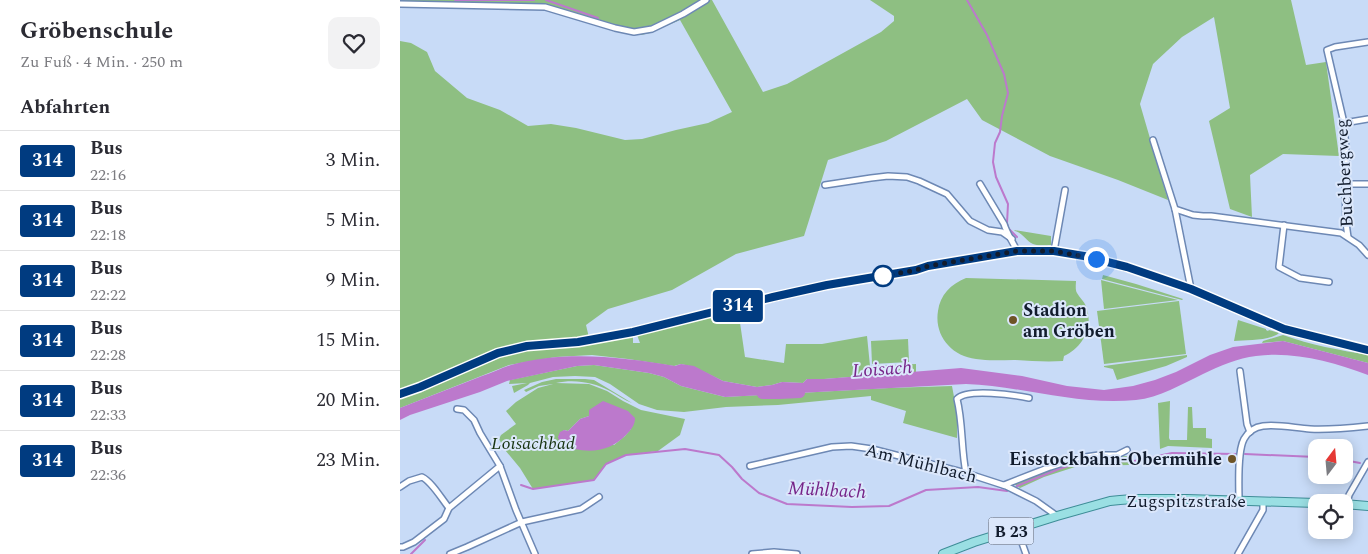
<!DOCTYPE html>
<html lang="de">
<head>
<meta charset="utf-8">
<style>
	:root { --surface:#fff; --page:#f2f2f3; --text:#2b2b33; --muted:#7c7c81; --line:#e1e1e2 }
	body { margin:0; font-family:Spectral,serif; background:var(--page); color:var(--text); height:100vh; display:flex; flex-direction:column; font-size:19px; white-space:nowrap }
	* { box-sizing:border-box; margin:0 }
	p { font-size:16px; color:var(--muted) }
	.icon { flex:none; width:28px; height:28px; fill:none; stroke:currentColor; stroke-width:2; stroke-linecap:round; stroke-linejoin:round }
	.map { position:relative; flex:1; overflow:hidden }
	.side { display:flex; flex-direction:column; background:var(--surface); width:400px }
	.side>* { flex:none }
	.badge { padding:0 10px; border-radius:4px; font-size:18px; line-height:32px }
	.needle { width:32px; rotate:16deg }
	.tools { position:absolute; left:908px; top:439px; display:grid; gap:10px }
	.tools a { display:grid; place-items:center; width:45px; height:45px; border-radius:10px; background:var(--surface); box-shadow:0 2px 12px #0003; font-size:25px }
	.you { position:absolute; width:25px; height:25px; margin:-12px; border:4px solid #fff; border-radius:50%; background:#1a73e8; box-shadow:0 0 0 8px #1a73e833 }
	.map>.badge { position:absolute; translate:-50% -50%; box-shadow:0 0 0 2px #fff }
	h2 { padding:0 20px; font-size:19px; line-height:45px }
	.round { display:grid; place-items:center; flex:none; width:52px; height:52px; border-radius:10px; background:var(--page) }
	.headline { display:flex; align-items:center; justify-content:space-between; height:85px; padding:0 20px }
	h1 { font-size:24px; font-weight:700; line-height:38px }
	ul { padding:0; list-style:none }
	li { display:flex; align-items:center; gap:15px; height:60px; padding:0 20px; border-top:1px solid var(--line) }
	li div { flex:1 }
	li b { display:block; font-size:19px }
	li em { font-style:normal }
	li .badge { min-width:55px; font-weight:700; text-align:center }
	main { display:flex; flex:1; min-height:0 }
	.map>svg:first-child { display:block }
</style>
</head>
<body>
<main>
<section class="side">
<div class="headline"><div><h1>Gröbenschule</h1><p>Zu Fuß · 4 Min. · 250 m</p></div><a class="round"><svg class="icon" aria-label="heart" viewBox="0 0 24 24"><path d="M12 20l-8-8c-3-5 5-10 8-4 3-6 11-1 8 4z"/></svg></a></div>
<h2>Abfahrten</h2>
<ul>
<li><span class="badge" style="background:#003b80;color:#fff">314</span><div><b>Bus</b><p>22:16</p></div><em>3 Min.</em></li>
<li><span class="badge" style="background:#003b80;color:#fff">314</span><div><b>Bus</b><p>22:18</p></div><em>5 Min.</em></li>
<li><span class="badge" style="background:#003b80;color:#fff">314</span><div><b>Bus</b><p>22:22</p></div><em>9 Min.</em></li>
<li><span class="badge" style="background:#003b80;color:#fff">314</span><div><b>Bus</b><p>22:28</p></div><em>15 Min.</em></li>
<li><span class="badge" style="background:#003b80;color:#fff">314</span><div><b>Bus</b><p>22:33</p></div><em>20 Min.</em></li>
<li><span class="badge" style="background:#003b80;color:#fff">314</span><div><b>Bus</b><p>22:36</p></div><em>23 Min.</em></li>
</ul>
</section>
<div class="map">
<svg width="968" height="554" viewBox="0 0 968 554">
	<rect width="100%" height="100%" fill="#c8dbf7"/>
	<g fill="#8ebf82" fill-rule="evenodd">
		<path d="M 0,0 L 312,0 L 363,92 L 387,84 L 481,32 L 494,21 L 494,16 L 470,0 L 891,0 L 906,65 L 926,62 L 939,156 L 883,154 L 850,175 L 852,217 L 830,209 L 809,121 L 830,108 L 814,17 L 782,37 L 753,64 L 740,104 L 768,200 L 718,180 L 650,156 L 582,120 L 567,99 L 486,141 L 428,160 L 404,236 L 336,254 L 272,290 L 208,309 L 186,325 L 190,342 L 198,343 L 233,336 L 233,343 L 240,343 L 237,335 L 338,309 L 345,357 L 384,363 L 386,344 L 422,344 L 467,336 L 470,366 L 516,364 L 516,372 L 424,379 L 407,379 L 403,383 L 382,382 L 372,385 L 357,387 L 323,381 L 294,367 L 281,364 L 274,366 L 228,359 L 192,355 L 156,357 L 109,365 L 0,408 L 0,41 L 11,43 L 27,52 L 35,71 L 67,98 L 100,110 L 128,126 L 151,124 L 176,128 L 225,140 L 242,139 L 276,130 L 308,123 L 332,112 L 280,20 L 250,33 L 241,35 L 227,27 L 209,24 L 142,4 L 72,4 L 0,1 Z"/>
		<path d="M 614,230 L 651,236 L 651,245 C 646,245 637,246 633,244 C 626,241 624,234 615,231 Z"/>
		<path d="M 703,275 L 736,284 L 783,299 L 782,300 L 702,279 Z"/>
		<path d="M 566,278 L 676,281 C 676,284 675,290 677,293 C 679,297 684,301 686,306 C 694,327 683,347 664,356 L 663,361 C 647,362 630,361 614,360 C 601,360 588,361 576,359 C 551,356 534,335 538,311 C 540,295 551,284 566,278 Z"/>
		<path d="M 701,280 L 778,300 L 704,309 Z"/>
		<path d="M 779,301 L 786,354 L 704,364 L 697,311 Z"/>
		<path d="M 838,320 L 866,329 L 866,330 L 868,331 L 869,330 L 879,333 C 870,341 846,340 834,341 Z"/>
		<path d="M 883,335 C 911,345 939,350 968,355 L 968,363 L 883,341 L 862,343 L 863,341 Z"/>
		<path d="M 508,339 L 509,362 L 472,364 L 471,341 Z"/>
		<path d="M 787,355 L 787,357 L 766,366 L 717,380 L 713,369 L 704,367 L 704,366 Z"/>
		<path d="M 194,365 L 249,373 L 264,377 L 281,386 L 325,397 L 489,388 L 552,386 L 557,413 L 557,438 L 503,423 L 506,411 L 471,400 L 471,396 L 378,405 L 326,407 L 284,412 L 257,410 L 239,404 L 210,384 L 195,377 L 175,376 L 153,377 L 130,383 L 128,385 L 114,393 L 112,386 L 127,383 L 109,384 L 110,380 L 177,366 Z"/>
		<path d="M 156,379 L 185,379 L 194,380 L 232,403 C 224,400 218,395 210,391 C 193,382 174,379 156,383 L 189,384 L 207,391 L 223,401 L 241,410 L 285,419 L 280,435 L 258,451 L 226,455 L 206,464 L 194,480 L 133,489 L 120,468 L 105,450 L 99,439 L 101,435 L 116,424 L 106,411 L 116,402 L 138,388 L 153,384 L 139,386 L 126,392 L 124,390 L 142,382 ZM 189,416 L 231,429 L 225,436 L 214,445 L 158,437 L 164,430 L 168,431 L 180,419 Z"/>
		<path d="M 770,401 L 769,438 L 770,440 L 787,440 L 788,407 L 792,407 L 793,428 L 806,428 L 806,438 L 812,439 L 812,448 L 768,446 L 760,449 L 758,403 Z"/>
		<path d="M 730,456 L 729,465 L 678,466 L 644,477 L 620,488 L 612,483 L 653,467 L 686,458 Z"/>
	</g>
	<g fill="#bc79cc">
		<path d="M 883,341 L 968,363 L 968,375 C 933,362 894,351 856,356 C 838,358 820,366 803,374 C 782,384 759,398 736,400 C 678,406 623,386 566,384 L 325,397 L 281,386 L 264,377 L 249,373 L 194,365 L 177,366 L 107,381 L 80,392 L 10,415 L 0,420 L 0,408 C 27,397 55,387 82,376 C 92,373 101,368 111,365 C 165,350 221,357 275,366 L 281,364 L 294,366 L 323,381 L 357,387 L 372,385 L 382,382 L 403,383 L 407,379 L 424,379 L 561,368 L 622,376 L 667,386 L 704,390 L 733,386 L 755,380 L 776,372 L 810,355 L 833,347 Z"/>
		<path d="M 203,401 L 228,411 L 235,418 C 235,425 231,430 226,435 C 208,454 183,454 160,444 L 158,437 L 160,432 L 164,430 L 168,431 L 180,419 L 189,416 L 189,410 Z"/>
	</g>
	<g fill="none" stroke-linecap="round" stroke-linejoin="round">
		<g stroke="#bc79cc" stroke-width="2">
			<path d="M 55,0 L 134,0"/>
			<path d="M 146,0 L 198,18"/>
			<path d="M 567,0 L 587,35 L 604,74 L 608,93 L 602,116 L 600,132 L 595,143 L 593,162 L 596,177 L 608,204 L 607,223 L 608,228 L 617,237"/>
			<path d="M 845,454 L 916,457"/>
			<path d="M 944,460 L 960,463"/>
			<path d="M 121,485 L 133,489 L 194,480 L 206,464 L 226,455 L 285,449 L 319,455 L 332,467 L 342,479 L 359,493 L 387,504 L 452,507 L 489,506 L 526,490 L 578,487 L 607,491"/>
			<path d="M 617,486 L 659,469 L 681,462 L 734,461 L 772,453 L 836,454"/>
			<path d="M 11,554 L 25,540"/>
		</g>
		<path stroke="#bc79cc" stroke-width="10" d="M 362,394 L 379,394 L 400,393"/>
		<g stroke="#6d88b4" stroke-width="8">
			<g id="street">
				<path d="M 0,4 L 145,7 L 215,28 L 234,32 L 252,29 L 283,14 L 306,0"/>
				<path d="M 944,123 L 968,119"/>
				<path d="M 753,140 L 775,209 L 791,289"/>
				<path d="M 580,184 L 604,224 C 607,234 613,242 617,251"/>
				<path d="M 945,184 L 968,184"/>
				<path d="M 425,185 L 471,178 L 488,176 L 507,177 L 519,181 L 547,194 L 570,221 L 588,230 L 602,232 L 612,239"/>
				<path d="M 775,209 L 793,215 L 803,216 L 811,216 L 941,233 L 959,245 L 968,255"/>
				<path d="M 884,225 L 879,267 L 900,278 L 929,282"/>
				<path d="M 948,237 L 946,223 L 945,184 L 947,166 L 944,123 L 927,50 L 935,47 L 968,42"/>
				<path d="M 654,251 L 665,190"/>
				<path d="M 840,371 L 847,424 L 850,432"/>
				<path d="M 0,394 L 20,388 L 98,353 L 127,347 L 177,341 L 233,332 L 427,285 L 617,251 L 654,251 L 704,261 L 791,289 L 884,329 L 968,350"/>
				<path d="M 57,409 L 64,410 L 74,420 L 80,433 L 100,466 L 116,510 L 135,554"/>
				<path d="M 350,466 L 432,447 L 451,446 L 472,449 L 566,473 L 606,486 L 636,501 L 657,516"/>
				<path d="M 566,473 C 561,448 563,423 557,399 C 567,388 614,395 629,398"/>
				<path d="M 604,485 L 650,467 L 678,458 L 699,455 L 717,455 L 727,450"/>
				<path d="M 0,487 L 9,481 L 22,477 C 32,482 41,498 49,508"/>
				<path d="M 839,501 C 839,486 837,452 844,439 C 848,432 855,427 863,426 C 878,424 895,428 910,429 C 929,430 949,428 968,426"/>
				<path d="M 947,504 L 949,495 L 968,462"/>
				<path d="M 617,529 L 626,554"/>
				<path d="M 0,547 L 3,547 L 14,542 L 44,519 L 49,508 L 100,466"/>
				<path d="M 50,554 L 67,547 L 122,522 L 181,509 L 199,497"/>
				<path d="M 352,554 L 374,552 L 397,554"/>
				<path d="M 838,554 L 863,510 L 863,502"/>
			</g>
		</g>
		<g stroke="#3e8d97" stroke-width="10">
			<g id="primary">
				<path d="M 944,504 L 968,506"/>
				<path d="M 543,554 L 574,542 L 657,516 L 710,501 L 720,500 L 733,499 L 787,499 L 916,503"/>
			</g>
		</g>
		<use href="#street" stroke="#fff" stroke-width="5"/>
		<use href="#primary" stroke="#9adfe3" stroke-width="8"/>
	</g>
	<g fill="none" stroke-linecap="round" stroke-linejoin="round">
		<g stroke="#fff" stroke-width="11">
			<path id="line" d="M 0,394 L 20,387 L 98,353 L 127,346 L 178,342 L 233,332 L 373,297 L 427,285 L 516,270 L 528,266 L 617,251 L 654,251 L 684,256 L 727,267 L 791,289 L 884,329 L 968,350"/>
		</g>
		<use href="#line" stroke="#003b80" stroke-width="8"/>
		<path stroke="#121c2d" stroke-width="5" stroke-dasharray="0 9" d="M 483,276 L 516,270 L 528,266 L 617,251 L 654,251 L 696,259"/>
	</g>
	<circle fill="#fff" stroke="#003b80" stroke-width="2.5" cx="483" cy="276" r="10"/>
	<g fill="#6e5426" stroke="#dbe7fb" stroke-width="2">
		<circle cx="613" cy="320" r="5"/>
		<circle cx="832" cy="459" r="5"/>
	</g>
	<g text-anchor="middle" stroke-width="4" stroke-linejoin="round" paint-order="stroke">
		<rect fill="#dbe7fb" stroke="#4e596b" stroke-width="1" x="588.5" y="517.5" width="45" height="27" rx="4"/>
		<g font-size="16" font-weight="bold" fill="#121c2d">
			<text x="611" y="537">B 23</text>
		</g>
		<g font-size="18" fill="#121c2d" stroke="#dbe7fb">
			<text transform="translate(944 173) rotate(-93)" y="6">Buchbergweg</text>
			<text transform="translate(521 463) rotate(14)" y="6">Am Mühlbach</text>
			<text x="786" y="507">Zugspitzstraße</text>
		</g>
		<g font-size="18" font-weight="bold" fill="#121c2d" stroke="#dbe7fb" text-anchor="start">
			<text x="623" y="316">Stadion<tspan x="623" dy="21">am Gröben</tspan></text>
			<text x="822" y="465" text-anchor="end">Eisstockbahn-Obermühle</text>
		</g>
		<g font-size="18" font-style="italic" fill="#183411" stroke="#dbe7fb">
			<text x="133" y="449">Loisachbad</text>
		</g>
		<g font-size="19" font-style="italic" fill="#762488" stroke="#dbe7fb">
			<text transform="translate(482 368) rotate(-4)" y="7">Loisach</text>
			<text transform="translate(427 489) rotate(3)" y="7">Mühlbach</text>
		</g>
	</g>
</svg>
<div class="tools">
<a><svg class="needle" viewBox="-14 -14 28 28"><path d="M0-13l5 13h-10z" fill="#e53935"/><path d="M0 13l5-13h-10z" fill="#7c7c81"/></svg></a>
<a><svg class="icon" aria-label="locate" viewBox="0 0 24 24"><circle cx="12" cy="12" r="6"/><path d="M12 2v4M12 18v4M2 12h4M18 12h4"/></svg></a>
</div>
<div class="you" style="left:696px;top:259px"></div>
<b class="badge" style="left:338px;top:306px;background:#003b80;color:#fff">314</b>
</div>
</main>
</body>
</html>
